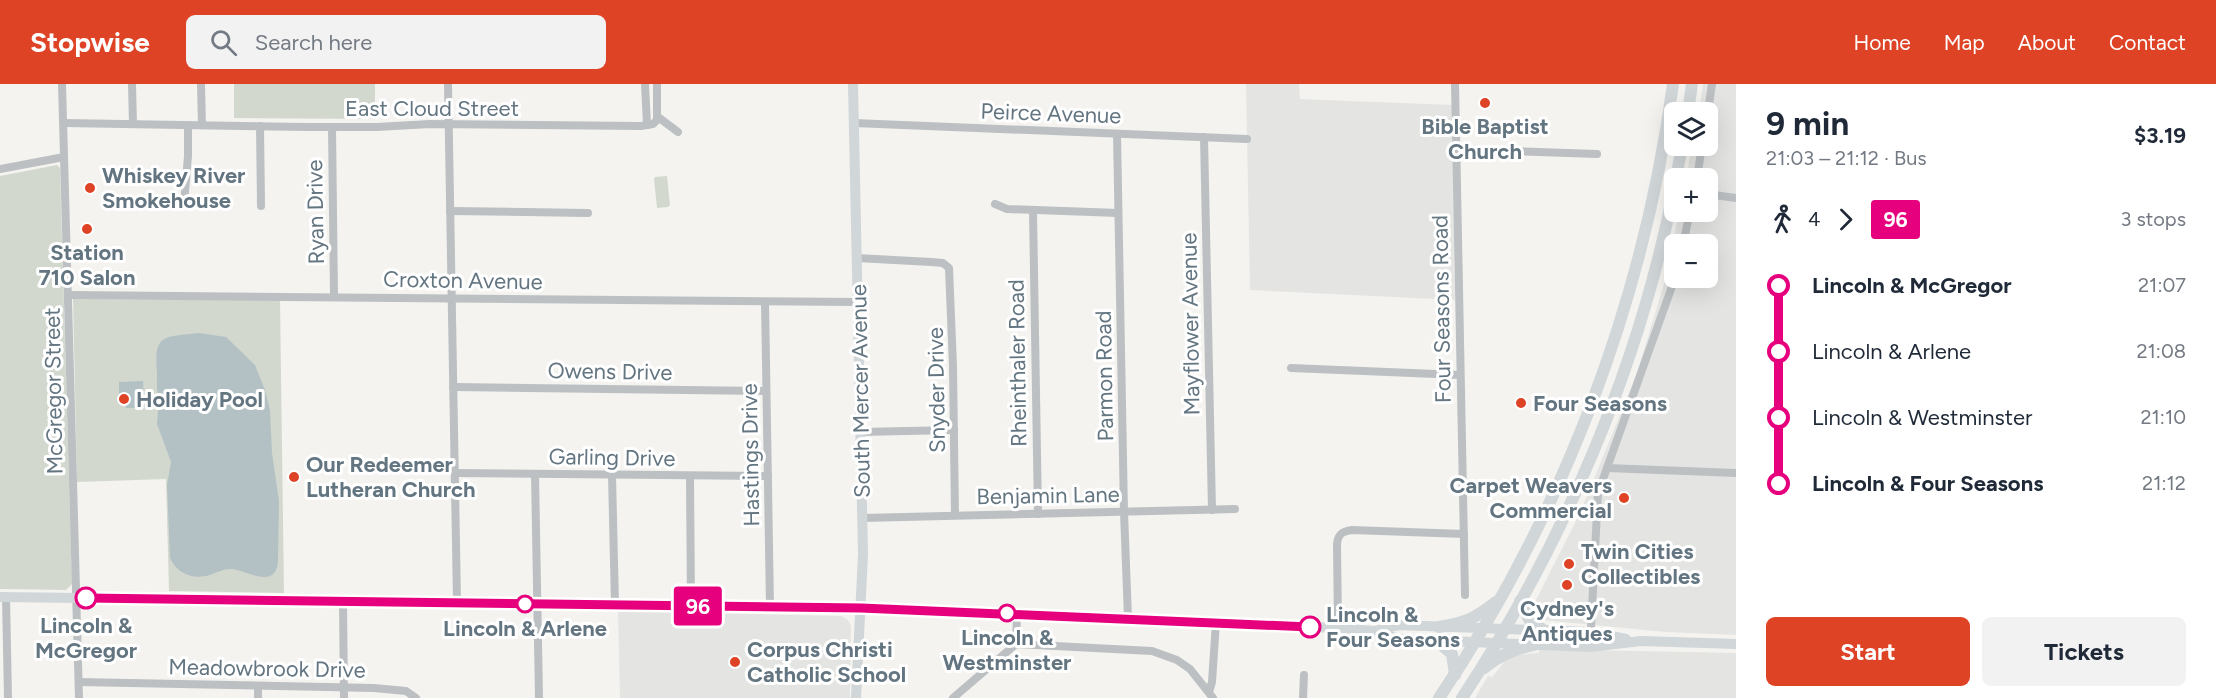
<!DOCTYPE html>
<html lang="en">
<head>
<meta charset="utf-8">
<style>
	:root { --surface:#fff; --page:#f2f2f3; --text:#1f2937; --muted:#747a83; --accent:#de4325 }
	body { margin:0; font-family:Figtree,sans-serif; background:var(--page); color:var(--text); height:100vh; display:flex; flex-direction:column; font-size:22px; white-space:nowrap }
	* { box-sizing:border-box; margin:0 }
	p { font-size:20px; color:var(--muted) }
	.icon { flex:none; width:33px; height:33px; fill:none; stroke:currentColor; stroke-width:2; stroke-linecap:round; stroke-linejoin:round }
	.map { position:relative; flex:1; overflow:hidden }
	.side { display:flex; flex-direction:column; background:var(--surface); width:480px }
	.side>* { flex:none }
	.badge { padding:0 12px; border-radius:4px; font-size:21px; line-height:39px }
	.tools { position:absolute; left:1664px; top:18px; display:grid; gap:12px }
	.tools a { display:grid; place-items:center; width:54px; height:54px; border-radius:9px; background:var(--surface); box-shadow:0 6px 24px #0002; font-size:30px }
	.map>.badge { position:absolute; translate:-50% -50%; box-shadow:0 0 0 3px #fff }
	.legs { display:flex; align-items:center; gap:9px; height:66px; padding:0 30px; font-size:20px }
	.legs p { margin-inline-start:auto }
	.overview { display:flex; align-items:center; justify-content:space-between; height:102px; padding:0 30px }
	h1 { font-size:33px; font-weight:700; line-height:45px }
	.button { display:flex; gap:12px; margin-top:auto; padding:12px 30px }
	.button a { flex:1; height:69px; border-radius:9px; background:var(--accent); color:#fff; font-size:24px; font-weight:700; line-height:69px; text-align:center }
	.button a+a { background:var(--page); color:var(--text) }
	ul { padding:0 30px; list-style:none }
	li { display:flex; align-items:center; gap:21px; height:66px; font-size:22px }
	li i { display:grid; place-items:center; width:9px; height:100%; margin:0 8px; background:currentColor }
	li i::after { content:''; width:15px; height:15px; margin:-8px; border:4px solid; border-radius:50%; background:var(--surface) }
	li p { margin-inline-start:auto }
	li:first-child i { background:linear-gradient(#0000 50%,currentColor 0) }
	li:last-child i { background:linear-gradient(currentColor 50%,#0000 0) }
	header { display:flex; align-items:center; gap:36px; box-sizing:border-box; height:84px; padding:0 30px; background:var(--accent); color:#fff }
	header strong { font-size:28px }
	nav { display:flex; gap:33px; margin-inline-start:auto; font-size:21px }
	.search { width:420px; height:54px; background:var(--page); display:flex; align-items:center; gap:15px; box-sizing:border-box; padding:0 21px; border-radius:9px; color:var(--muted); font-size:22px }
	main { display:flex; flex:1; min-height:0 }
	.map>svg:first-child { display:block }
</style>
</head>
<body>
<header>
<strong>Stopwise</strong>
<div class="search"><svg class="icon" aria-label="search" viewBox="0 0 24 24"><circle cx="10" cy="10" r="6"/><path d="M15 15l6 6"/></svg>Search here</div>
<nav><a>Home</a><a>Map</a><a>About</a><a>Contact</a></nav>
</header>
<main>
<div class="map">
<svg width="1736" height="614" viewBox="0 0 1736 614">
	<rect width="100%" height="100%" fill="#f4f3ef"/>
	<g fill="#e4e5e3" fill-rule="evenodd">
		<path d="M 1246,0 L 1299,0 L 1300,15 L 1452,21 L 1455,216 L 1250,206 Z"/>
		<path d="M 1703,0 L 1736,0 L 1736,551 L 1665,548 L 1542,536 L 1537,534 L 1534,520 L 1580,429 L 1636,292 L 1665,197 L 1679,128 L 1707,128 L 1707,94 L 1686,94 L 1692,62 L 1707,62 L 1707,28 L 1699,28 ZM 1674,160 L 1707,160 L 1707,194 L 1674,194 Z"/>
		<path d="M 618,527 L 841,532 L 847,535 L 851,542 L 850,614 L 620,614 Z"/>
		<path d="M 1539,565 L 1736,569 L 1736,614 L 1475,614 L 1488,592 L 1492,593 L 1505,577 L 1517,571 L 1539,569 Z"/>
	</g>
	<g fill="#d3d8cf">
		<path d="M 234,0 L 375,0 L 375,35 L 234,34 Z"/>
		<path d="M 57,81 L 60,84 L 72,500 L 66,506 L 0,505 L 0,92 Z"/>
		<path d="M 667,92 L 670,121 L 668,123 L 657,124 L 654,95 L 655,93 Z"/>
		<path d="M 73,215 L 280,216 L 284,509 L 169,507 L 166,395 L 77,398 Z"/>
	</g>
	<g fill="#b3c1c4">
		<path d="M 199,249 L 226,253 L 255,281 L 265,306 L 270,326 L 272,369 L 279,417 L 278,477 C 276,506 248,487 232,485 C 223,485 218,488 210,491 C 193,496 177,490 170,474 L 167,401 L 171,378 L 157,340 L 158,327 L 161,321 C 156,310 157,303 157,289 C 154,250 162,253 199,249 Z"/>
		<path d="M 143,297 L 144,313 L 137,314 L 137,324 L 126,324 L 126,314 L 119,314 L 119,298 Z"/>
	</g>
	<g fill="none" stroke-linecap="round" stroke-linejoin="round">
		<g stroke="#bcc0c3" stroke-width="8">
			<path d="M 62,0 L 79,614"/>
			<path d="M 132,0 L 133,40"/>
			<path d="M 201,0 L 202,41"/>
			<path d="M 448,0 L 457,518"/>
			<path d="M 645,0 L 647,41"/>
			<path d="M 1455,0 L 1465,511"/>
			<path d="M 658,33 L 678,48"/>
			<path d="M 1707,34 L 1712,0"/>
			<path d="M 64,39 L 307,43 L 377,43 L 430,40 L 641,42 L 653,40 L 657,36 L 657,0"/>
			<path d="M 854,39 L 1247,55"/>
			<path d="M 260,42 L 261,122"/>
			<path d="M 332,43 L 334,212"/>
			<path d="M 1117,50 L 1124,428 L 1128,534"/>
			<path d="M 1204,53 L 1212,426"/>
			<path d="M 1457,65 L 1597,70"/>
			<path d="M 0,85 L 64,73"/>
			<path d="M 1697,94 L 1702,62"/>
			<path d="M 1707,110 L 1736,114"/>
			<path d="M 184,120 L 188,72 L 188,41"/>
			<path d="M 995,120 L 1007,125 L 1118,129"/>
			<path d="M 450,127 L 588,129"/>
			<path d="M 1033,127 L 1038,430"/>
			<path d="M 1683,160 L 1690,128"/>
			<path d="M 857,174 L 931,178 L 943,179 L 949,184 L 953,282 L 955,431"/>
			<path d="M 68,211 L 858,218"/>
			<path d="M 765,218 L 770,523"/>
			<path d="M 1291,284 L 1460,291"/>
			<path d="M 453,303 L 766,307"/>
			<path d="M 860,348 L 954,346"/>
			<path d="M 1607,384 L 1736,389"/>
			<path d="M 455,389 L 768,392"/>
			<path d="M 535,390 L 539,614"/>
			<path d="M 612,391 L 615,521"/>
			<path d="M 690,392 L 691,522"/>
			<path d="M 862,434 L 1235,425"/>
			<path d="M 6,513 L 8,614"/>
			<path d="M 343,517 L 344,614"/>
			<path d="M 1338,544 L 1337,462 C 1337,452 1341,447 1352,446 L 1464,450"/>
			<path d="M 1016,560 L 1017,530"/>
			<path d="M 1590,563 L 1598,409 L 1675,194"/>
			<path d="M 79,598 L 374,604 L 406,607 L 416,614"/>
			<path d="M 258,602 L 258,614"/>
			<path d="M 1209,608 L 1212,598 L 1216,538"/>
			<path d="M 953,614 L 1016,560 L 1152,567 L 1177,576 L 1190,585 L 1213,614"/>
			<path d="M 1303,614 L 1304,591"/>
		</g>
		<g stroke="#d1d6d9" stroke-width="10">
			<path d="M 853,0 L 863,470 L 856,614"/>
			<path d="M 0,513 L 861,524 L 1338,544 L 1374,547 L 1399,555 L 1590,563 L 1641,557 L 1736,560"/>
			<path d="M 1374,547 L 1399,541 L 1591,548 L 1626,555"/>
		</g>
		<g stroke="#d1d6d9" stroke-width="12">
			<path d="M 1688,28 L 1692,0"/>
			<path d="M 1676,94 L 1682,62"/>
			<path d="M 1520,517 L 1530,537 L 1545,547"/>
			<path d="M 1439,543 C 1467,538 1474,535 1496,518"/>
			<path d="M 1436,556 L 1452,570 L 1455,591"/>
			<path d="M 1484,584 C 1501,570 1516,565 1537,560"/>
			<path d="M 1439,614 C 1563,430 1643,220 1673,0"/>
			<path d="M 1462,614 C 1563,461 1638,286 1674,105"/>
		</g>
	</g>
	<g fill="none" stroke-linecap="round" stroke-linejoin="round">
		<g stroke="#fff" stroke-width="14">
			<path id="line-1" d="M 86,514 L 861,524 L 1310,543"/>
		</g>
		<use href="#line-1" stroke="#e6007e" stroke-width="9"/>
	</g>
	<g fill="#de4325" stroke="#fff" stroke-width="2">
		<circle cx="1485" cy="19" r="6"/>
		<circle cx="90" cy="104" r="6"/>
		<circle cx="87" cy="145" r="6"/>
		<circle cx="124" cy="315" r="6"/>
		<circle cx="1521" cy="319" r="6"/>
		<circle cx="294" cy="393" r="6"/>
		<circle cx="1624" cy="414" r="6"/>
		<circle cx="1569" cy="480" r="6"/>
		<circle cx="1567" cy="501" r="6"/>
		<circle cx="735" cy="578" r="6"/>
	</g>
	<g fill="#fff" stroke="#e6007e" stroke-width="3">
		<circle cx="86" cy="514" r="10"/>
		<circle cx="525" cy="520" r="8"/>
		<circle cx="1007" cy="529" r="8"/>
		<circle cx="1310" cy="543" r="10"/>
	</g>
	<g text-anchor="middle" stroke-width="6" stroke-linejoin="round" paint-order="stroke">
		<g font-size="22" fill="#637580" stroke="#fff">
			<text x="432" y="32">East Cloud Street</text>
			<text transform="translate(1051 29) rotate(2)" y="8">Peirce Avenue</text>
			<text transform="translate(315 128) rotate(-91)" y="8">Ryan Drive</text>
			<text transform="translate(463 196) rotate(1)" y="8">Croxton Avenue</text>
			<text transform="translate(1441 225) rotate(-91)" y="8">Four Seasons Road</text>
			<text transform="translate(1190 240) rotate(-91)" y="8">Mayflower Avenue</text>
			<text transform="translate(1017 279) rotate(-91)" y="8">Rheinthaler Road</text>
			<text transform="translate(610 287) rotate(1)" y="8">Owens Drive</text>
			<text transform="translate(1104 292) rotate(-91)" y="8">Parmon Road</text>
			<text transform="translate(936 306) rotate(-91)" y="8">Snyder Drive</text>
			<text transform="translate(53 307) rotate(-91)" y="8">McGregor Street</text>
			<text transform="translate(860 307) rotate(-91)" y="8">South Mercer Avenue</text>
			<text transform="translate(750 371) rotate(-91)" y="8">Hastings Drive</text>
			<text transform="translate(612 373) rotate(1)" y="8">Garling Drive</text>
			<text transform="translate(1048 411) rotate(-1)" y="8">Benjamin Lane</text>
			<text transform="translate(267 584) rotate(1)" y="8">Meadowbrook Drive</text>
		</g>
		<g font-size="22" font-weight="bold" fill="#637580" stroke="#fff" text-anchor="start">
			<text x="1485" y="50" text-anchor="middle">Bible Baptist<tspan x="1485" dy="25">Church</tspan></text>
			<text x="102" y="99">Whiskey River<tspan x="102" dy="25">Smokehouse</tspan></text>
			<text x="87" y="176" text-anchor="middle">Station<tspan x="87" dy="25">710 Salon</tspan></text>
			<text x="136" y="323">Holiday Pool</text>
			<text x="1533" y="327">Four Seasons</text>
			<text x="306" y="388">Our Redeemer<tspan x="306" dy="25">Lutheran Church</tspan></text>
			<text x="1612" y="409" text-anchor="end">Carpet Weavers<tspan x="1612" dy="25">Commercial</tspan></text>
			<text x="1581" y="475">Twin Cities<tspan x="1581" dy="25">Collectibles</tspan></text>
			<text x="1567" y="532" text-anchor="middle">Cydney's<tspan x="1567" dy="25">Antiques</tspan></text>
			<text x="747" y="573">Corpus Christi<tspan x="747" dy="25">Catholic School</tspan></text>
		</g>
		<g font-size="22" font-weight="bold" fill="#637580" stroke="#fff">
			<text x="1326" y="538" text-anchor="start">Lincoln &amp;<tspan x="1326" dy="25">Four Seasons</tspan></text>
			<text x="86" y="549">Lincoln &amp;<tspan x="86" dy="25">McGregor</tspan></text>
			<text x="525" y="552">Lincoln &amp; Arlene</text>
			<text x="1007" y="561">Lincoln &amp;<tspan x="1007" dy="25">Westminster</tspan></text>
		</g>
	</g>
</svg>
<div class="tools">
<a><svg class="icon" aria-label="layers" viewBox="0 0 24 24"><path d="M12 4l9 5-9 5-9-5zM3 14l9 5 9-5"/></svg></a>
<a>+</a>
<a>−</a>
</div>
<b class="badge" style="left:698px;top:522px;background:#e6007e;color:#fff">96</b>
</div>
<section class="side">
<div class="overview"><div><h1>9 min</h1><p>21:03 – 21:12 · Bus</p></div><b>$3.19</b></div>
<div class="legs"><svg class="icon" aria-label="walk" viewBox="0 0 24 24"><circle cx="13" cy="4" r="2"/><path d="M13 8l-2 6 4 7M11 14l-3 7M7 12l3-4h3l4 4"/></svg>4<svg class="icon" aria-label="forward" viewBox="0 0 24 24"><path d="M9 5l7 7-7 7"/></svg><b class="badge" style="background:#e6007e;color:#fff">96</b><p>3 stops</p></div>
<ul>
<li><i style="color:#e6007e"></i><b>Lincoln &amp; McGregor</b><p>21:07</p></li>
<li><i style="color:#e6007e"></i><span>Lincoln &amp; Arlene</span><p>21:08</p></li>
<li><i style="color:#e6007e"></i><span>Lincoln &amp; Westminster</span><p>21:10</p></li>
<li><i style="color:#e6007e"></i><b>Lincoln &amp; Four Seasons</b><p>21:12</p></li>
</ul>
<div class="button"><a>Start</a><a>Tickets</a></div>
</section>
</main>
</body>
</html>
